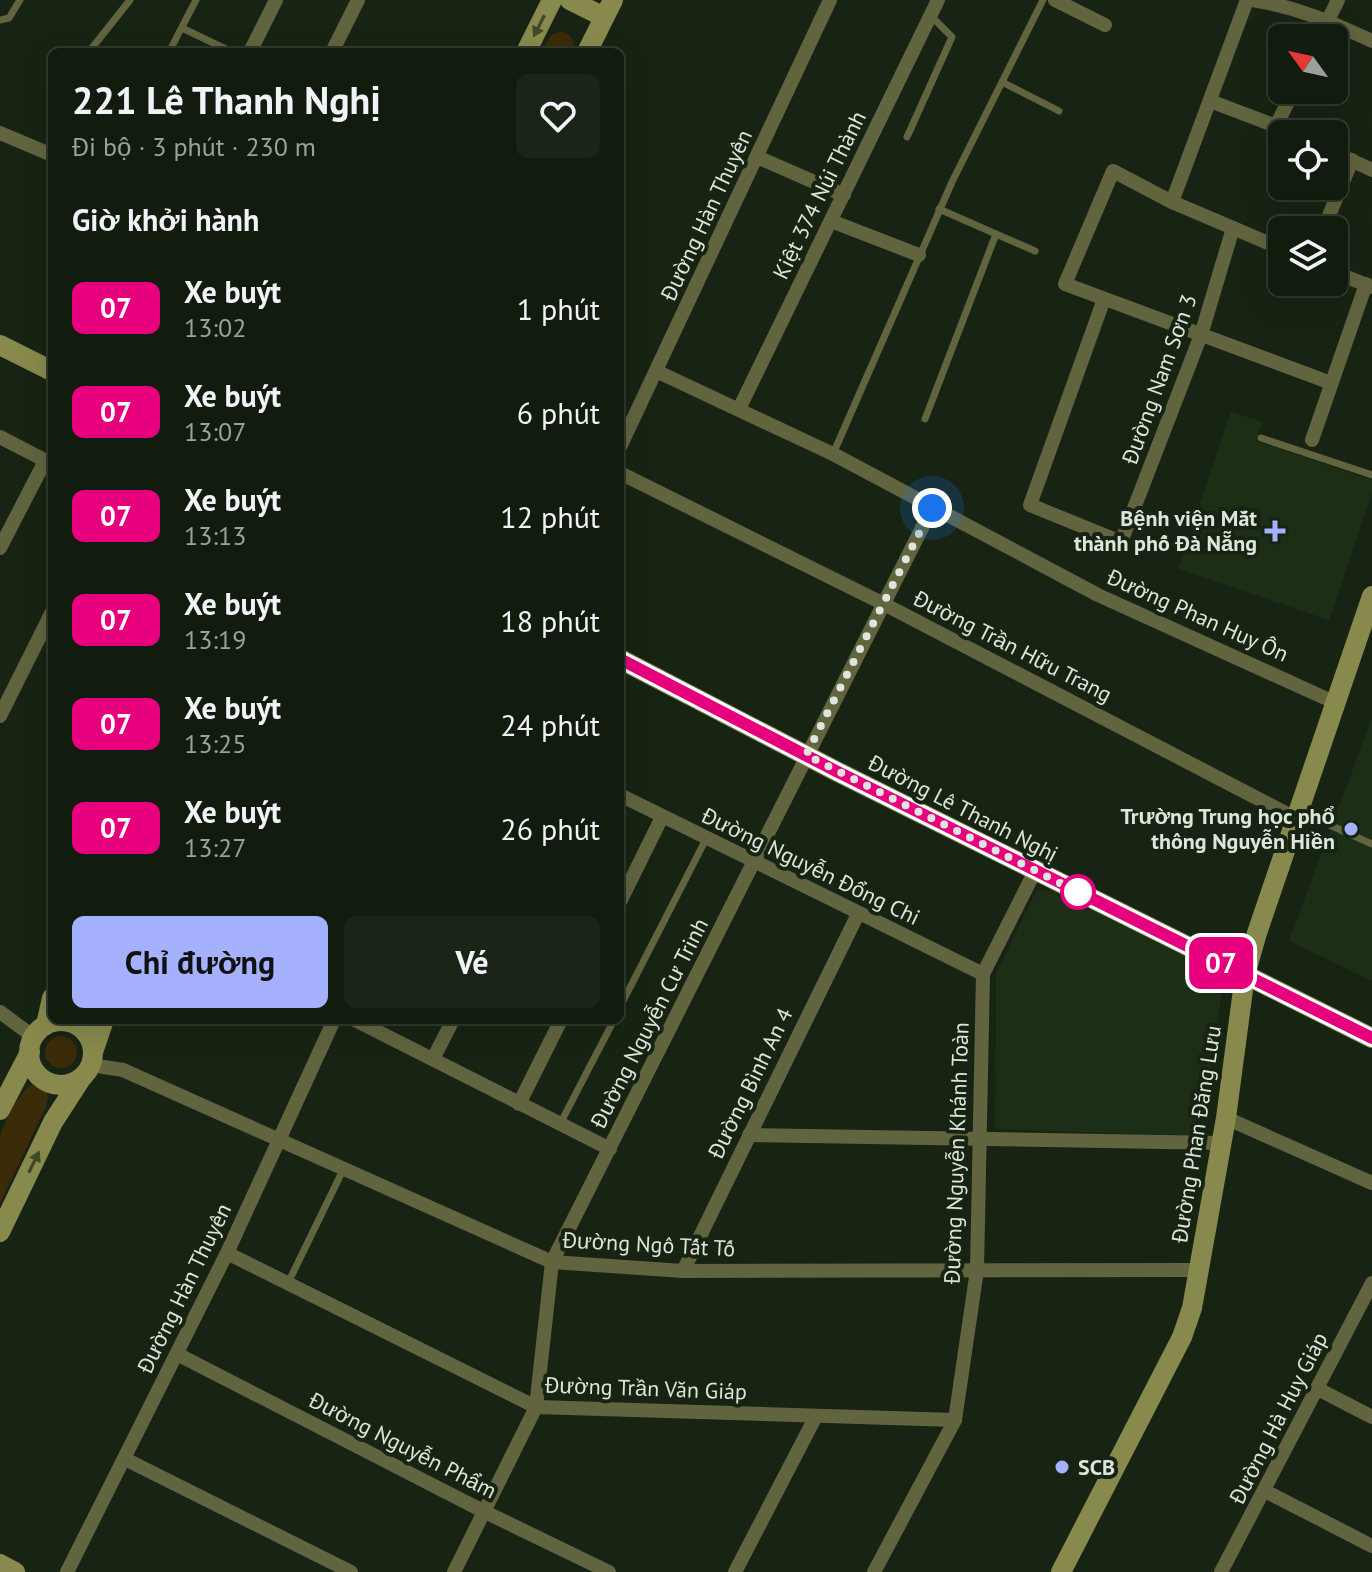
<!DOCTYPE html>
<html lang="vi">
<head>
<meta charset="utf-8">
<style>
	:root { --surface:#111b0e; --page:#1a2417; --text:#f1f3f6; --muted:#9ca19e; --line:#30392e; --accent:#a5b1fc }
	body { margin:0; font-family:"PT Sans",sans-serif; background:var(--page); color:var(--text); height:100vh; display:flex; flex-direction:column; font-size:30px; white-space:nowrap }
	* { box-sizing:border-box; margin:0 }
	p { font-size:26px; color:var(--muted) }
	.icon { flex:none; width:44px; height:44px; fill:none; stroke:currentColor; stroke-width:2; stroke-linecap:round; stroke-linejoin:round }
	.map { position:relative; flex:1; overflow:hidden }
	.details { position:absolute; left:48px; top:48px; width:576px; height:976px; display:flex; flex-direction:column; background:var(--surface); border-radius:12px; box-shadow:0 8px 32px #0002,0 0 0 2px var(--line) }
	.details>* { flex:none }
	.badge { padding:0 16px; border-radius:12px; font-size:28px; line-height:52px }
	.needle { width:52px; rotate:303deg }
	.tools { position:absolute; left:1268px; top:24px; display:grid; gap:16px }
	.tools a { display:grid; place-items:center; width:80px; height:80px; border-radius:12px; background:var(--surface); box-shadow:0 8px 32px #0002,0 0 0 2px var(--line); font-size:40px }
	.you { position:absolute; width:40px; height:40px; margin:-20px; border:6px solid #fff; border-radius:50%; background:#1a73e8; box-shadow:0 0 0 12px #1a73e833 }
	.map>.badge { position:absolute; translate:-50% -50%; box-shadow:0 0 0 4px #fff }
	h2 { padding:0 24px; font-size:30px; line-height:72px }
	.round { display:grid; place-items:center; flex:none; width:84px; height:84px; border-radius:12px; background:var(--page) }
	.headline { display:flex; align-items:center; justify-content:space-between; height:136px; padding:0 24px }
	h1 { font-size:38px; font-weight:800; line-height:60px }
	.action { display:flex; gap:16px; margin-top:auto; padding:16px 24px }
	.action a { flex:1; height:92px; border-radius:12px; background:var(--accent); color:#111; font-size:32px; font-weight:800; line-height:92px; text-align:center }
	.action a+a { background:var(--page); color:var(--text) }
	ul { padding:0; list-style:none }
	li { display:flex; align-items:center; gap:24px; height:104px; padding:0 24px }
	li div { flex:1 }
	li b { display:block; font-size:30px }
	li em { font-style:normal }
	li .badge { min-width:88px; font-weight:700; text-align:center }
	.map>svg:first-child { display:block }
</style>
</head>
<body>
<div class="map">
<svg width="1372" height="1572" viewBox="0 0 1372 1572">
	<rect width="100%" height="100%" fill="#172413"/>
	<g fill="#1d2e17">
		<path d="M 1231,412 L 1262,422 L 1256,441 L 1372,480 L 1372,493 L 1329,620 L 1178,569 Z"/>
		<path d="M 1372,718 L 1372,981 L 1289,941 Z"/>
		<path d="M 1052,890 L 1224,975 L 1202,1136 L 995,1129 L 996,973 L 1036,891 Z"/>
	</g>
	<g fill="#3b2b09">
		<path d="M 561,31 C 572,35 576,40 573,52 L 541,52 L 551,35 Z"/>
		<circle cx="61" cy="1052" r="16"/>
		<path d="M 34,1084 L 45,1089 L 48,1096 L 46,1107 L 0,1203 C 0,1183 0,1158 0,1138 C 3,1123 20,1089 34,1084 Z"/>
	</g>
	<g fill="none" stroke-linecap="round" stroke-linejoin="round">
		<g stroke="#62643f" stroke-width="7">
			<path d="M 0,20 L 9,18 L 20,0"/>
			<path d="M 182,28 L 232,52"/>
			<path d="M 92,48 L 130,0"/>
			<path d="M 169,52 L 196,0"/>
			<path d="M 1002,82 L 1059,111"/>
			<path d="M 907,137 L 952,37 L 931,16"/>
			<path d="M 939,209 L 1035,251"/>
			<path d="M 925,419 L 996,234"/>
			<path d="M 1261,438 L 1372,475"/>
			<path d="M 833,454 L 952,182 L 1043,0"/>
			<path d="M 1300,819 L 1323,822 L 1372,844"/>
			<path d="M 620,1007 L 706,839"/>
			<path d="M 560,1124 L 614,1020"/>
			<path d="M 288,1283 L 343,1170"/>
		</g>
		<g stroke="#62643f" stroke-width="14">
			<path d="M 1055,0 L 1105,25"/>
			<path d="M 1252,0 C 1297,7 1331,22 1372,41"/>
			<path d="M 1319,38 L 1338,0"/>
			<path d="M 250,52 L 276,0"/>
			<path d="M 332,52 L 358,0"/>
			<path d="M 1210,101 L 1297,134"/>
			<path d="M 1277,124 L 1294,90"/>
			<path d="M 0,133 L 52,155"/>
			<path d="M 1334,152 L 1372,170"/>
			<path d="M 757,157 L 844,195"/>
			<path d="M 1172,202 L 1247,0"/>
			<path d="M 831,221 L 919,255"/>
			<path d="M 1323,230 L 1352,160"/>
			<path d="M 1282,249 L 1172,202 L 1113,171 L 1065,284 L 1331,383"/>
			<path d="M 1334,272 L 1372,287"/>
			<path d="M 1104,299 L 1030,505 L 1121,542 L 1201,335 L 1233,228"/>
			<path d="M 656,371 L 833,454 L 1098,595 L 1336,703"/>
			<path d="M 739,409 L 938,0"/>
			<path d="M 0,437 L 52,464"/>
			<path d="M 1312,440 L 1366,284"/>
			<path d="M 620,447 L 830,0"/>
			<path d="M 620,473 L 882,603 L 1297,819"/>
			<path d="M 0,548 L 45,461"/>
			<path d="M 0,716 L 52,612"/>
			<path d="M 620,795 L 983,974"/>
			<path d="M 620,902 L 662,817"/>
			<path d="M 0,1012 L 34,1037"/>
			<path d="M 355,1020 L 610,1149"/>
			<path d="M 433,1059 L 453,1020"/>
			<path d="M 91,1065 L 123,1070 L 552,1262 L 683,1271 L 1200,1270"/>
			<path d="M 519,1104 L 561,1020"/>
			<path d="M 1226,1118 L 1372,1183"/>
			<path d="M 749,1135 L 1222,1143"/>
			<path d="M 227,1253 L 536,1407 L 955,1420"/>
			<path d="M 683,1271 L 858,914"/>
			<path d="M 177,1354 L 483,1511 L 609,1572"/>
			<path d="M 1318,1389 L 1372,1417"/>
			<path d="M 125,1459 L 351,1572"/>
			<path d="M 1265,1491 L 1372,1546"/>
			<path d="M 67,1572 L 227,1253 L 334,1020"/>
			<path d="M 454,1572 L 536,1407 L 552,1262 L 932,508"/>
			<path d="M 735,1572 L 816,1416"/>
			<path d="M 874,1572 L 955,1420 L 977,1270 L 983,974 L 1035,871"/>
			<path d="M 1221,1572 L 1372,1283"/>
		</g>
		<g stroke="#888a4d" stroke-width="20">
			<path d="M 570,0 L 604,17"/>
			<path d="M 526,52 L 552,0"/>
			<path d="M 587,52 L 613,0"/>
			<path d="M 0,345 L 52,371"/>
			<path d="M 620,659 L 836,771 L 1372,1038"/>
			<circle cx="61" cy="1053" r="32"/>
			<path d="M 46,1025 L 52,998"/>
			<path d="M 93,1052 L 104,1020"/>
			<path d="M 0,1110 L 30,1052"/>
			<path d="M 0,1232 L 53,1122 L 82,1077"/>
			<path d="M 0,1564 L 15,1572"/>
			<path d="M 1061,1572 L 1182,1337 L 1192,1308 L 1226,1118 L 1245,975 L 1257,933 L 1372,596"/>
		</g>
	</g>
	<defs><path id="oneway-solid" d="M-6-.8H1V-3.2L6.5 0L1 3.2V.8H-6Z" transform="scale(2)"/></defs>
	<g fill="#3f4827">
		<use href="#oneway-solid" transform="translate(539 26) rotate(117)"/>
		<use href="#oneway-solid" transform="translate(34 1162) rotate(-64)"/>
	</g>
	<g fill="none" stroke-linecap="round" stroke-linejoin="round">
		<g stroke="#fff" stroke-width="18">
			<path id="line" d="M 620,659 L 836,771 L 1372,1038"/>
		</g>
		<use href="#line" stroke="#e6007e" stroke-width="12"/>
		<path stroke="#dee6db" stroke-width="8" stroke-dasharray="0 14.4" d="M 932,508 L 806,755 L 1082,894 L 1078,892"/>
	</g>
	<g fill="#a5b1fc" stroke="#172413" stroke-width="3">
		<path d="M1271 519h8v8h8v8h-8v8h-8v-8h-8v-8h8z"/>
		<circle cx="1351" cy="829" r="8"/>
		<circle cx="1062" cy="1467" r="8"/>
	</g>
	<circle fill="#fff" stroke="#e6007e" stroke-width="4" cx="1078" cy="892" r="16"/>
	<g text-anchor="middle" stroke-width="8" stroke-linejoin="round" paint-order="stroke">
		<g font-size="22" fill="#dee6db" stroke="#172413">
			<text transform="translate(819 195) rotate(-64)" y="8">Kiệt 374 Núi Thành</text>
			<text transform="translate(706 215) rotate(-65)" y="8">Đường Hàn Thuyên</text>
			<text transform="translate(1159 379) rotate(-70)" y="8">Đường Nam Sơn 3</text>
			<text transform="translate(1198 615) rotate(24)" y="8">Đường Phan Huy Ôn</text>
			<text transform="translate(1013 646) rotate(27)" y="8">Đường Trần Hữu Trang</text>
			<text transform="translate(963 808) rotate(27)" y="8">Đường Lê Thanh Nghị</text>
			<text transform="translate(811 866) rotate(26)" y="8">Đường Nguyễn Đổng Chi</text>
			<text transform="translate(649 1023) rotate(-63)" y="8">Đường Nguyễn Cư Trinh</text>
			<text transform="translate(750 1083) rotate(-64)" y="8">Đường Bình An 4</text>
			<text transform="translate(1196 1134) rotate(-81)" y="8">Đường Phan Đăng Lưu</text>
			<text transform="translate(956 1153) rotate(-88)" y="8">Đường Nguyễn Khánh Toàn</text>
			<text transform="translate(649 1244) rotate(3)" y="8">Đường Ngô Tất Tố</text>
			<text transform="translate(184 1288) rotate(-64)" y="8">Đường Hàn Thuyên</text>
			<text transform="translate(646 1388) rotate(2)" y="8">Đường Trần Văn Giáp</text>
			<text transform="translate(1278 1418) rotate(-63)" y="8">Đường Hà Huy Giáp</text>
			<text transform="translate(403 1445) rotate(27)" y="8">Đường Nguyễn Phẩm</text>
		</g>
		<g font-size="22" font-weight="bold" fill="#dee6db" stroke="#172413" text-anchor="end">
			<text x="1257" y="526">Bệnh viện Mắt<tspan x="1257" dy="25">thành phố Đà Nẵng</tspan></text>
			<text x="1335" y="824">Trường Trung học phổ<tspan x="1335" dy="25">thông Nguyễn Hiền</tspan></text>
			<text x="1078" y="1475" text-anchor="start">SCB</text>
		</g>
	</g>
</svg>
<div class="tools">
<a><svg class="needle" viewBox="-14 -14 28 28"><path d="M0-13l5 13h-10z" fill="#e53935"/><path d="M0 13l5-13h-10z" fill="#9ca19e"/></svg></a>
<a><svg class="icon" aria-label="locate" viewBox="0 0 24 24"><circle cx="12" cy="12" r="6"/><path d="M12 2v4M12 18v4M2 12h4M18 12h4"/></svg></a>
<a><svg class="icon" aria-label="layers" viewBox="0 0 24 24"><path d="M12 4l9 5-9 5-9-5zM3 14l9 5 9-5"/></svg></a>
</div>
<div class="you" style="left:932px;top:508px"></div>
<b class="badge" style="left:1221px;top:963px;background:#e6007e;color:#fff">07</b>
<section class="details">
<div class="headline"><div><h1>221 Lê Thanh Nghị</h1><p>Đi bộ · 3 phút · 230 m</p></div><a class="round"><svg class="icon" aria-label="heart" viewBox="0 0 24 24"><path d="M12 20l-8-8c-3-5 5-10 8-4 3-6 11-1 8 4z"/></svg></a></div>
<h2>Giờ khởi hành</h2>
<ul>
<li><span class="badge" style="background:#e6007e;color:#fff">07</span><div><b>Xe buýt</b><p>13:02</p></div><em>1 phút</em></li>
<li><span class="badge" style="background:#e6007e;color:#fff">07</span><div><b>Xe buýt</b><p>13:07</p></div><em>6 phút</em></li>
<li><span class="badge" style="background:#e6007e;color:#fff">07</span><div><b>Xe buýt</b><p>13:13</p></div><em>12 phút</em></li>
<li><span class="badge" style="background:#e6007e;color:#fff">07</span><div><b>Xe buýt</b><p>13:19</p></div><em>18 phút</em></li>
<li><span class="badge" style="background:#e6007e;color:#fff">07</span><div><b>Xe buýt</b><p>13:25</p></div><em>24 phút</em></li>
<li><span class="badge" style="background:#e6007e;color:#fff">07</span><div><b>Xe buýt</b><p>13:27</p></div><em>26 phút</em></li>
</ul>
<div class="action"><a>Chỉ đường</a><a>Vé</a></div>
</section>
</div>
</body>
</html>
